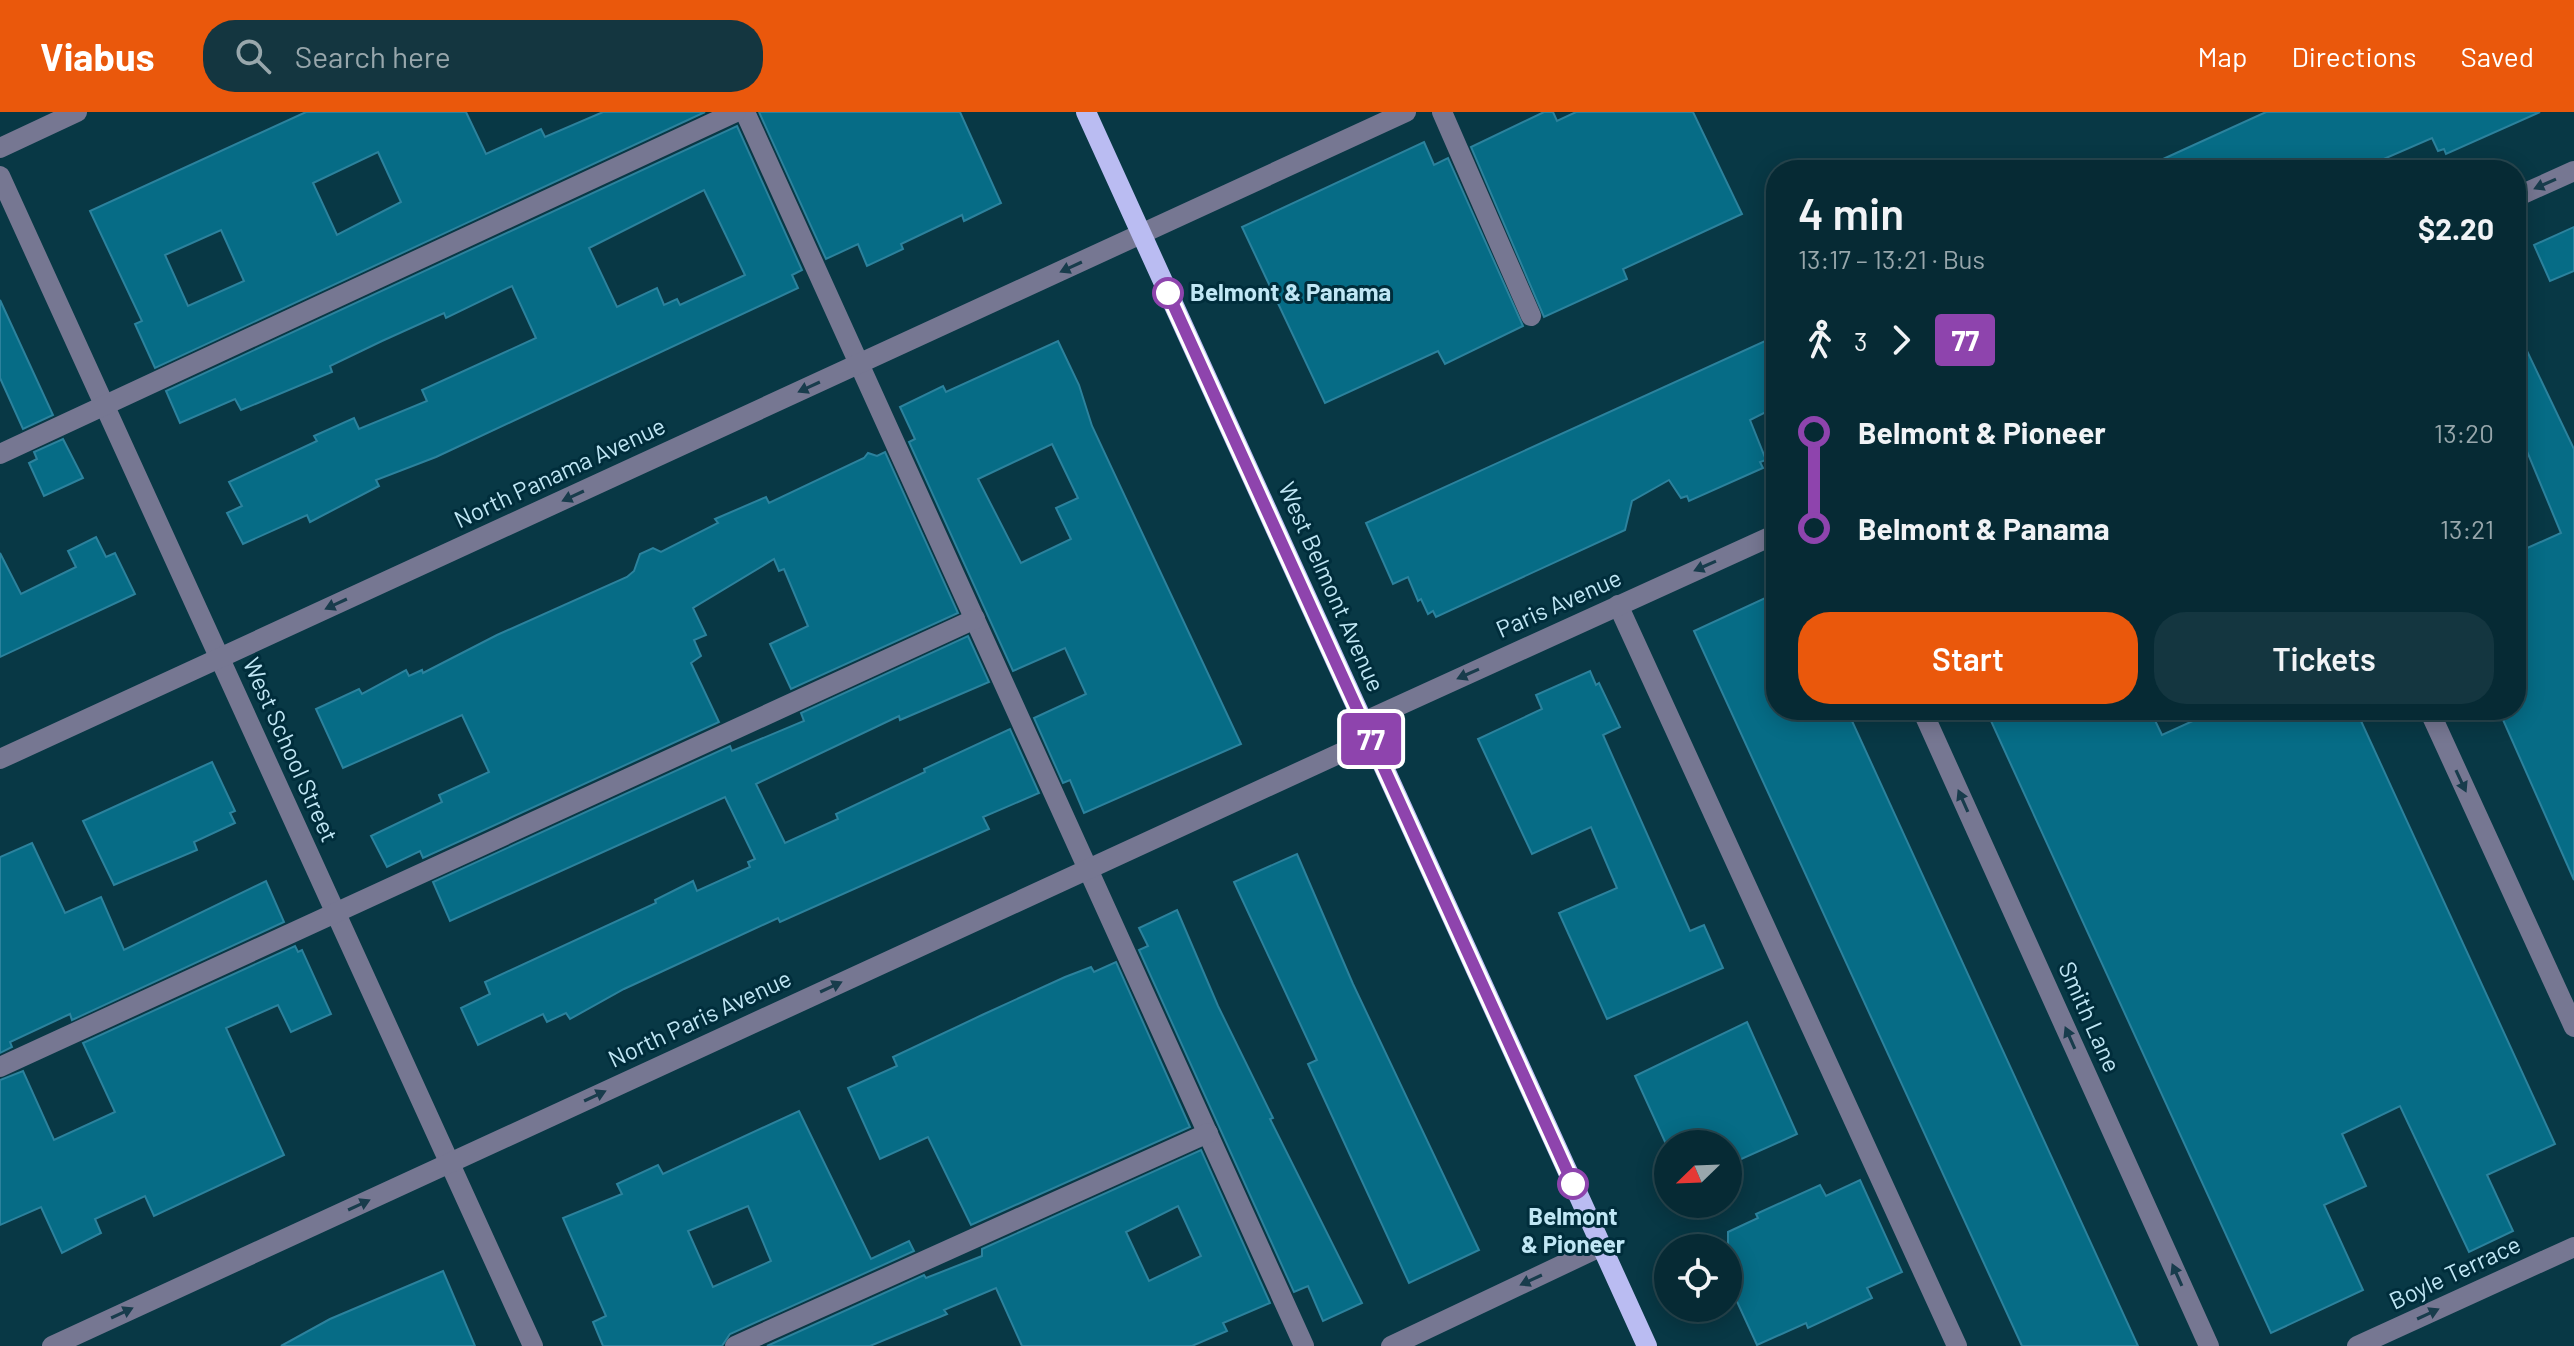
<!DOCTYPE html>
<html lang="en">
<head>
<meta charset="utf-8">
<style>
	:root { --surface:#062a34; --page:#143640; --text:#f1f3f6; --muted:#98a7ac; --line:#27464f; --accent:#ea580c }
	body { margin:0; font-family:Barlow,sans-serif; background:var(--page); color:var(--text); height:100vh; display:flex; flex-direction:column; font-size:30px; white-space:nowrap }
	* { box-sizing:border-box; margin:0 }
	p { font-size:26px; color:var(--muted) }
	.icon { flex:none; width:44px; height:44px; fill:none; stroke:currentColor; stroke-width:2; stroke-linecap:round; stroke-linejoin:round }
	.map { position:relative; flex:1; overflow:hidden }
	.side { position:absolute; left:1766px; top:48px; width:760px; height:560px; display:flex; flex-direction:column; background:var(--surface); border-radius:32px; box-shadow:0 4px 20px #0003,0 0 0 2px var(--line) }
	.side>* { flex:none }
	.badge { padding:0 16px; border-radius:6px; font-size:28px; line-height:52px }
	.needle { width:52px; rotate:247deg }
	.buttons { position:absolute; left:1654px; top:1018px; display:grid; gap:16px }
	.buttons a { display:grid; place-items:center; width:88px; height:88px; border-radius:50%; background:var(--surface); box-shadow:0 4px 20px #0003,0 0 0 2px var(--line); font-size:40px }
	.map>.badge { position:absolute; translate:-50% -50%; box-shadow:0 0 0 4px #fff }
	.legs { display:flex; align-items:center; gap:12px; height:88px; padding:0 32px; font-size:26px }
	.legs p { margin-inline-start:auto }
	.summary { display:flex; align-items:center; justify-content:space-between; height:136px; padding:0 32px }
	h1 { font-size:44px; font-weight:600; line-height:60px }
	.primary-button { display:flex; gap:16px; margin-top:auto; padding:16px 32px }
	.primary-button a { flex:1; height:92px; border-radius:32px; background:var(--accent); color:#fff; font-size:32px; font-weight:600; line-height:92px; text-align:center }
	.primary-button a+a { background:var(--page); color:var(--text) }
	ul { padding:0 32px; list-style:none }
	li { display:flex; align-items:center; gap:28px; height:96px; font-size:30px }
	li i { display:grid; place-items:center; width:12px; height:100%; margin:0 10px; background:currentColor }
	li i::after { content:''; width:20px; height:20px; margin:-10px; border:6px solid; border-radius:50%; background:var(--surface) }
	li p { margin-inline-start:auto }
	li:first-child i { background:linear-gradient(#0000 50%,currentColor 0) }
	li:last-child i { background:linear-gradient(currentColor 50%,#0000 0) }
	header { display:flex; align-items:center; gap:48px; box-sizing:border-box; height:112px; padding:0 40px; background:var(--accent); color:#fff }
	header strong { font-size:38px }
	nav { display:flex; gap:44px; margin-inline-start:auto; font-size:28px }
	.search { width:560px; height:72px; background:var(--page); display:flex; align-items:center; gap:20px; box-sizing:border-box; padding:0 28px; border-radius:32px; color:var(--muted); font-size:30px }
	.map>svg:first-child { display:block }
</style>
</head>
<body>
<header>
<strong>Viabus</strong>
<div class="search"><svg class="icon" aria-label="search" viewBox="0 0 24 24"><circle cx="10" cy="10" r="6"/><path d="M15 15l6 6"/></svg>Search here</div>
<nav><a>Map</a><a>Directions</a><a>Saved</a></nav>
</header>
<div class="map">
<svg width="2574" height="1234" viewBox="0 0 2574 1234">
	<rect width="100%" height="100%" fill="#083845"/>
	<g fill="#066c86" stroke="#2c829d" stroke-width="2" fill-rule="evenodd">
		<path d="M 306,0 L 466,0 L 486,42 L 541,17 L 545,25 L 603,0 L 705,0 L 155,256 L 135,212 L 142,209 L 90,99 ZM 378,40 L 401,90 L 337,123 L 313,71 ZM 221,118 L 244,169 L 188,194 L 165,143 Z"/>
		<path d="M 759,0 L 960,0 L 1001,91 L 964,109 L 962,103 L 901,132 L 903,137 L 867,154 L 858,132 L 826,147 Z"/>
		<path d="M 1544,0 L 1553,0 L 1557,9 L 1576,0 L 1693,0 L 1742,102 L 1623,157 L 1627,167 L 1544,205 L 1471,35 Z"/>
		<path d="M 2266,0 L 2540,0 L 2446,42 L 2444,37 L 2438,39 L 2432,26 L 2379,49 L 2384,58 L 2139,58 Z"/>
		<path d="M 737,14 L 802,158 L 792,163 L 798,176 L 436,345 L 376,368 L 379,374 L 310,410 L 307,403 L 243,432 L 227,401 L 242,394 L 229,370 L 317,329 L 314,324 L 354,306 L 359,317 L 427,289 L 422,278 L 536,226 L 512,174 L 446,206 L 444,201 L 382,229 L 330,254 L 332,260 L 241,298 L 235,287 L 180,311 L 166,279 ZM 704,78 L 745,163 L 680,193 L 677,187 L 664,193 L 657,176 L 617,195 L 589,136 Z"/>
		<path d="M 1424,30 L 1434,53 L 1448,46 L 1523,214 L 1445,252 L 1438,239 L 1325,291 L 1242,115 Z"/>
		<path d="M 2574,115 L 2574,159 L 2550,169 L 2534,133 Z"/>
		<path d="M 0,188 L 53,303 L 23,317 L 0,266 Z"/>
		<path d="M 2516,216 L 2574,337 L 2574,768 L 2500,601 L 2516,598 L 2516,441 L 2561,421 L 2516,313 Z"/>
		<path d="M 1776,224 L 1776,295 L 1750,308 L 1766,348 L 1760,350 L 1763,356 L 1689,389 L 1687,384 L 1681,386 L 1669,368 L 1632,389 L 1625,418 L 1436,505 L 1433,499 L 1428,502 L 1421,487 L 1418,489 L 1408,465 L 1393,472 L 1366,411 Z"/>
		<path d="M 1058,229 L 1079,273 L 1092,314 L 1241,632 L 1084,701 L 1070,668 L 1063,671 L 1034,606 L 1086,582 L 1065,536 L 1013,559 L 909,330 L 915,327 L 900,295 L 943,274 L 946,280 ZM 1052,332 L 1078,386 L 1056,396 L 1071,427 L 1021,451 L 978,367 Z"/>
		<path d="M 63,327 L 83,366 L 44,384 L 29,351 L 37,347 L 34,340 Z"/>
		<path d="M 885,340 L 958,501 L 791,577 L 770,532 L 808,514 L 784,457 L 779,459 L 774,447 L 693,496 L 706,523 L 694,528 L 701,544 L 691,551 L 719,610 L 423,746 L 420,739 L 387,755 L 371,724 L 442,690 L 439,683 L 489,660 L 462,603 L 343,656 L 316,597 L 359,577 L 362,582 L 406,558 L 409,564 L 422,558 L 423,561 L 497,523 L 627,465 L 634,459 L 640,442 L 653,436 L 661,440 L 718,411 L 715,407 L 766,385 L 769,391 L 864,346 L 868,341 L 877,344 Z"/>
		<path d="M 96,425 L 106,445 L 115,441 L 135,482 L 0,545 L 0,441 L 21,482 L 76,455 L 68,439 Z"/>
		<path d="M 1776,481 L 1776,598 L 1847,598 L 2138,1234 L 2022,1234 L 1694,519 Z"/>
		<path d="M 968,524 L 989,570 L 900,608 L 899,604 L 756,672 L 785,731 L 838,707 L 836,702 L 925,660 L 924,657 L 1010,617 L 1039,681 L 983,705 L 989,717 L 780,810 L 778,806 L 624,877 L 570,907 L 566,901 L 547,910 L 543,902 L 478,933 L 461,896 L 490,882 L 485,870 L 656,791 L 655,788 L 693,769 L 697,779 L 750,755 L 748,750 L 755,747 L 725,685 L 450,809 L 433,770 L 730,634 L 732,639 L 804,609 L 801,601 Z"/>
		<path d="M 1590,559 L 1596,573 L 1599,571 L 1620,615 L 1603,623 L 1690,819 L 1704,813 L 1723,856 L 1607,907 L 1559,801 L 1617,776 L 1591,715 L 1532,742 L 1478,627 L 1542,597 L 1536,583 Z"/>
		<path d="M 1986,598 L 2150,598 L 2162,623 L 2217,598 L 2356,598 L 2555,1032 L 2487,1063 L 2513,1119 L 2469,1140 L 2400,994 L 2342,1022 L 2366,1074 L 2324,1093 L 2363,1178 L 2271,1221 Z"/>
		<path d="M 212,650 L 235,699 L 230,701 L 235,711 L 194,730 L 197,738 L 114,773 L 83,709 Z"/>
		<path d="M 32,731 L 65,801 L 101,785 L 124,838 L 266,769 L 284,810 L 72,908 L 70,902 L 10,930 L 12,935 L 0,941 L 0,745 Z"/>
		<path d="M 1297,742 L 1353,872 L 1479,1138 L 1409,1171 L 1308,952 L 1317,948 L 1234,770 Z"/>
		<path d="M 1177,798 L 1218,894 L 1273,1006 L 1270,1007 L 1362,1191 L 1323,1209 L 1308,1174 L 1294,1180 L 1139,838 L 1148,834 L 1139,816 Z"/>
		<path d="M 295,834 L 298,840 L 302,838 L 331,902 L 291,920 L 278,893 L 226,916 L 284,1043 L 154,1104 L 145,1084 L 95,1107 L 101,1121 L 62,1141 L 41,1095 L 0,1113 L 0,968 L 23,959 L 54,1028 L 115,1000 L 83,931 Z"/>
		<path d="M 1116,850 L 1190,1015 L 971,1113 L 928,1025 L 880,1047 L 848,976 L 897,954 L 893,945 L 982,903 L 1065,865 L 1091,855 L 1094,860 Z"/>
		<path d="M 1747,910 L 1797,1022 L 1728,1053 L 1728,1032 L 1666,1032 L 1635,964 Z"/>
		<path d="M 799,999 L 871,1147 L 909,1129 L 914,1139 L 730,1222 L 722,1234 L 603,1234 L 593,1210 L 606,1204 L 563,1106 L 622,1082 L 617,1072 L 658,1053 L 663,1062 ZM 748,1094 L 771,1149 L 713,1175 L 688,1119 Z"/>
		<path d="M 1201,1038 L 1270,1191 L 1223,1211 L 1227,1219 L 1192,1234 L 1022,1234 L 996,1176 L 944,1198 L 947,1202 L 870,1234 L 767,1234 L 924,1163 L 926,1166 L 982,1144 L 982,1137 ZM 1178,1094 L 1201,1144 L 1149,1169 L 1126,1120 Z"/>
		<path d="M 1860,1068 L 1902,1160 L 1867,1176 L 1872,1186 L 1808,1216 L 1806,1211 L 1757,1233 L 1728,1170 L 1728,1120 L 1758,1106 L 1756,1102 L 1820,1073 L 1826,1084 Z"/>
		<path d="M 443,1159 L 475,1234 L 281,1234 L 330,1207 Z"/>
	</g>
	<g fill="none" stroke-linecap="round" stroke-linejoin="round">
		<g stroke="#767792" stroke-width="20">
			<path d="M 745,0 L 1304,1234"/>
			<path d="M 1442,0 L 1531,204"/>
			<path d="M 0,36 L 77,0"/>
			<path d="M 0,64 L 533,1234"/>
			<path d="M 2516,85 L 2574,59"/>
			<path d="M 0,342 L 736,0"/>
			<path d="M 1618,493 L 1957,1234"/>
			<path d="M 1922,598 L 2209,1234"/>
			<path d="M 2429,598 L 2574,915"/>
			<path d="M 1363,610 L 1776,422"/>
			<path d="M 0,647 L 1406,0"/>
			<path d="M 0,955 L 975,507"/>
			<path d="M 52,1234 L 1371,627"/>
			<path d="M 735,1234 L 1208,1021"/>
			<path d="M 1391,1234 L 1602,1134"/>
			<path d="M 2357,1234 L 2574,1135"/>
		</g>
		<path stroke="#babcf2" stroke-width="20" d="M 1086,0 L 1647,1234"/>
	</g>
	<defs><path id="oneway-solid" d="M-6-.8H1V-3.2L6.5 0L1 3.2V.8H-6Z" transform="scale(2)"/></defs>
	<g fill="#183c4c">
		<use href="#oneway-solid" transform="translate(2545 72) rotate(156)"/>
		<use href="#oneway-solid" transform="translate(1071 155) rotate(155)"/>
		<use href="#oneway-solid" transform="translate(809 275) rotate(155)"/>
		<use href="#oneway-solid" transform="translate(573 384) rotate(155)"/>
		<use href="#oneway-solid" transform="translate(1705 454) rotate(156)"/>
		<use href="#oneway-solid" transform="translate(336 492) rotate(155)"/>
		<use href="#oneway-solid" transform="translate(1468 562) rotate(156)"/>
		<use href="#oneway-solid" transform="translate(2461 669) rotate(65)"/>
		<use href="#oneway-solid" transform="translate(1963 689) rotate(-114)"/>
		<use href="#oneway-solid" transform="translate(831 875) rotate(-25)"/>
		<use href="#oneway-solid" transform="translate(2070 926) rotate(-114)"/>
		<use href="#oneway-solid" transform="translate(595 984) rotate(-25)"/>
		<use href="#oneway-solid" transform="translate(359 1093) rotate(-25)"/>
		<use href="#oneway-solid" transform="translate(2177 1163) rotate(-114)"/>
		<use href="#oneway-solid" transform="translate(1531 1168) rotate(155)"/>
		<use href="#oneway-solid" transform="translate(122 1201) rotate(-25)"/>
		<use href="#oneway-solid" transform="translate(2428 1202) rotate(-25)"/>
	</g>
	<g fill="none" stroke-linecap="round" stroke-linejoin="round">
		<g stroke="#fff" stroke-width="18">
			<path id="line-1" d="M 1168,181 L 1573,1072"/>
		</g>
		<use href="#line-1" stroke="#8e44ad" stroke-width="12"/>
	</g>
	<g fill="#fff" stroke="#8e44ad" stroke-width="4">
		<circle cx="1168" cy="181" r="14"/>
		<circle cx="1573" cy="1072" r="14"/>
	</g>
	<g text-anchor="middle" stroke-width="6" stroke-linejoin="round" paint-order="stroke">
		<g font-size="24" font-weight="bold" fill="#c0e7f5" stroke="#002d3b" text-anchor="start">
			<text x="1190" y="189">Belmont &amp; Panama</text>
			<text x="1573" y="1113" text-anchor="middle">Belmont<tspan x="1573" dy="28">&amp; Pioneer</tspan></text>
		</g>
		<g font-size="24" fill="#c0e7f5" stroke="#002d3b">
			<text transform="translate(560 361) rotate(-25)" y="8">North Panama Avenue</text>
			<text transform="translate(1331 475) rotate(66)" y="8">West Belmont Avenue</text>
			<text transform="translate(1559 492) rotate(-24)" y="8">Paris Avenue</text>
			<text transform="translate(290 638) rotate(66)" y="8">West School Street</text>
			<text transform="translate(2089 905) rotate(66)" y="8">Smith Lane</text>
			<text transform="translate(700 907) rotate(-25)" y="8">North Paris Avenue</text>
			<text transform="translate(2455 1161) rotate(-25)" y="8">Boyle Terrace</text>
		</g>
	</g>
</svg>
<div class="buttons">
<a><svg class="needle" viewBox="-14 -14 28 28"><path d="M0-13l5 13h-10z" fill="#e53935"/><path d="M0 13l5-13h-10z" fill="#98a7ac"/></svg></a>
<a><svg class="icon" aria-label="locate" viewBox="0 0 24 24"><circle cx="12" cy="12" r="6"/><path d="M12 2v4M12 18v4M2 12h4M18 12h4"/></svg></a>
</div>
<b class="badge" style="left:1371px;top:627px;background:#8e44ad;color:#fff">77</b>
<section class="side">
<div class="summary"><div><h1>4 min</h1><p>13:17 – 13:21 · Bus</p></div><b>$2.20</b></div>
<div class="legs"><svg class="icon" aria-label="walk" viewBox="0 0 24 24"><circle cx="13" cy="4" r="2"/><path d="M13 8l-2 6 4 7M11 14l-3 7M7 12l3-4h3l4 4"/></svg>3<svg class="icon" aria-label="forward" viewBox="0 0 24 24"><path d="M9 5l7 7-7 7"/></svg><b class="badge" style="background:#8e44ad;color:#fff">77</b></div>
<ul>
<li><i style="color:#8e44ad"></i><b>Belmont &amp; Pioneer</b><p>13:20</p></li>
<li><i style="color:#8e44ad"></i><b>Belmont &amp; Panama</b><p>13:21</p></li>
</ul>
<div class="primary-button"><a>Start</a><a>Tickets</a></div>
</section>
</div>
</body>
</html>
